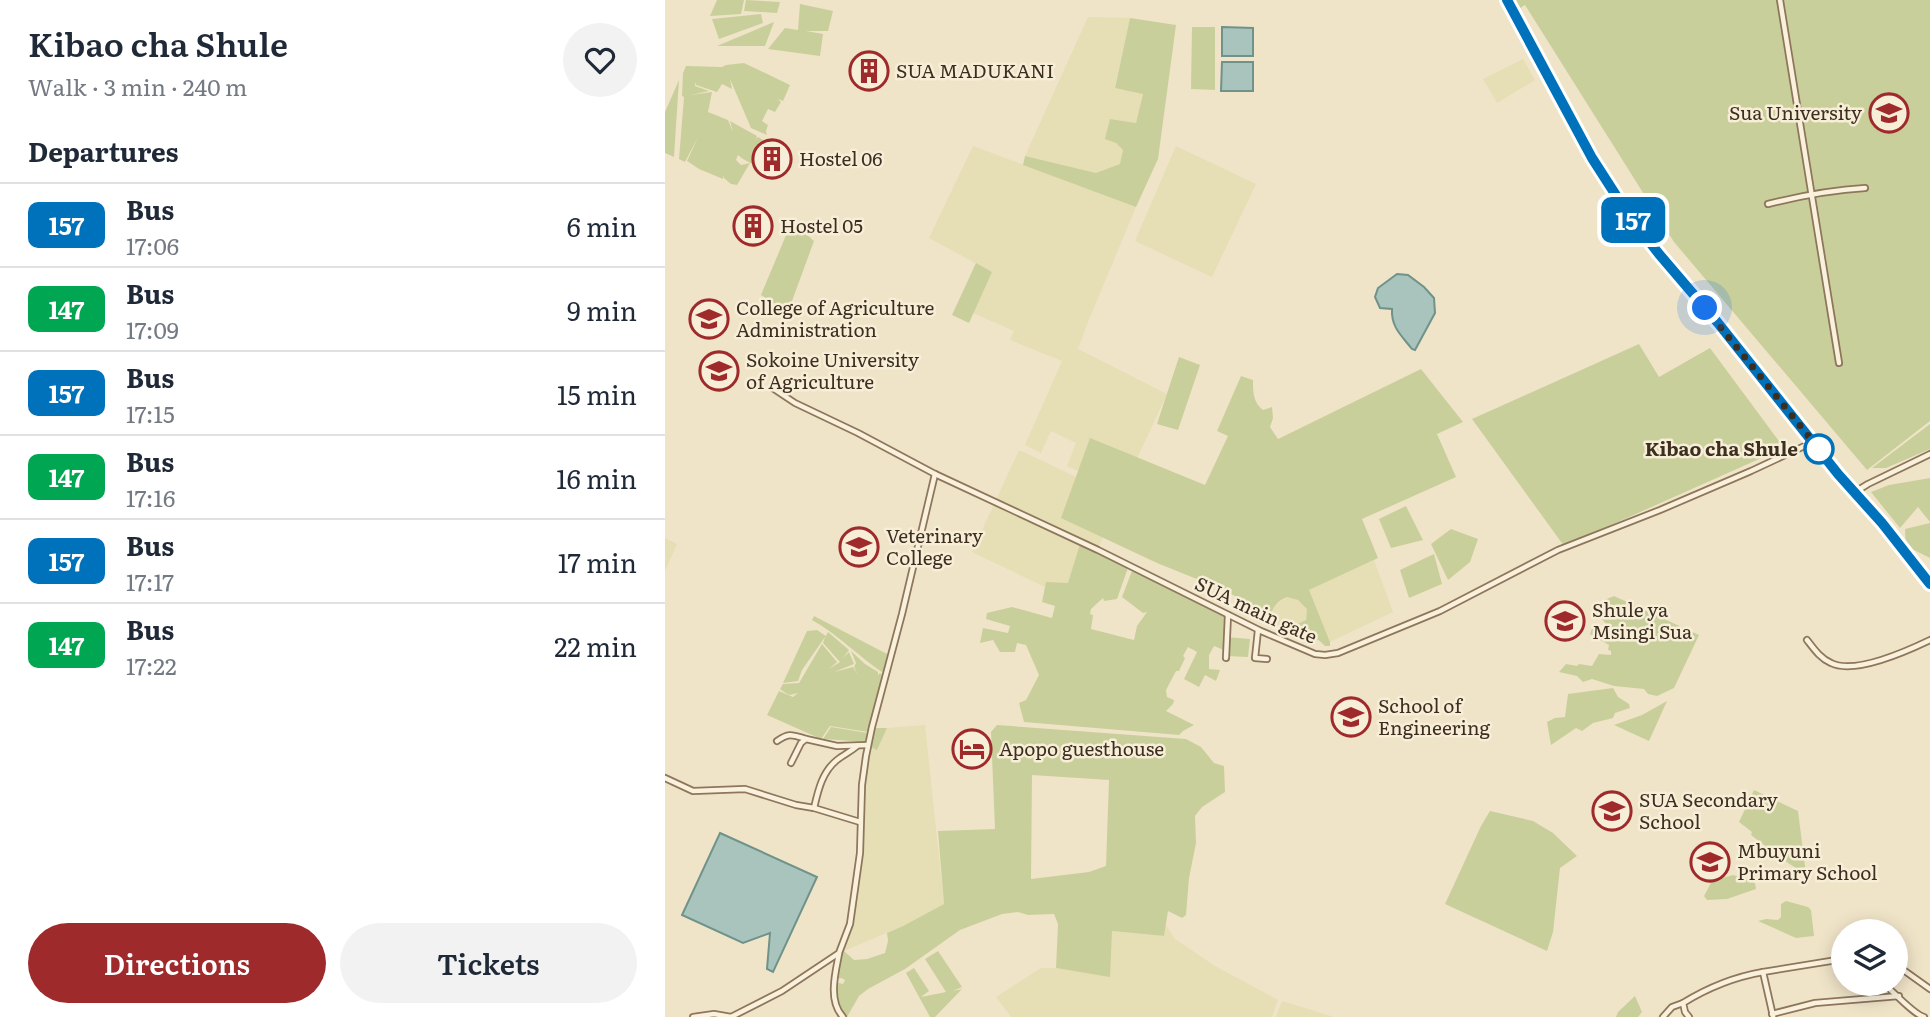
<!DOCTYPE html>
<html lang="en">
<head>
<meta charset="utf-8">
<style>
	:root { --surface:#fff; --page:#f2f2f3; --text:#1f2937; --muted:#747a83; --line:#e0e1e3; --accent:#9e2a2b }
	body { margin:0; font-family:Literata,serif; background:var(--page); color:var(--text); height:100vh; display:flex; flex-direction:column; font-size:26px; white-space:nowrap }
	* { box-sizing:border-box; margin:0 }
	p { font-size:23px; color:var(--muted) }
	.icon { flex:none; width:38px; height:38px; fill:none; stroke:currentColor; stroke-width:2; stroke-linecap:round; stroke-linejoin:round }
	.map { position:relative; flex:1; overflow:hidden }
	.sheet { display:flex; flex-direction:column; background:var(--surface); width:665px }
	.sheet>* { flex:none }
	.badge { padding:0 14px; border-radius:10px; font-size:24px; line-height:46px }
	.fabs { position:absolute; left:1166px; top:919px; display:grid; gap:14px }
	.fabs a { display:grid; place-items:center; width:77px; height:77px; border-radius:50%; background:var(--surface); box-shadow:0 4px 18px #0003; font-size:35px }
	.you { position:absolute; width:35px; height:35px; margin:-18px; border:5px solid #fff; border-radius:50%; background:#1a73e8; box-shadow:0 0 0 10px #1a73e833 }
	.map>.badge { position:absolute; translate:-50% -50%; box-shadow:0 0 0 4px #fff }
	h2 { padding:0 28px; font-size:26px; line-height:63px }
	.round { display:grid; place-items:center; flex:none; width:74px; height:74px; border-radius:37px; background:var(--page) }
	.overview { display:flex; align-items:center; justify-content:space-between; height:119px; padding:0 28px }
	h1 { font-size:33px; font-weight:600; line-height:52px }
	.primary-button { display:flex; gap:14px; margin-top:auto; padding:14px 28px }
	.primary-button a { flex:1; height:80px; border-radius:42px; background:var(--accent); color:#fff; font-size:28px; font-weight:600; line-height:80px; text-align:center }
	.primary-button a+a { background:var(--page); color:var(--text) }
	ul { padding:0; list-style:none }
	li { display:flex; align-items:center; gap:21px; height:84px; padding:0 28px; border-top:2px solid var(--line) }
	li div { flex:1 }
	li b { display:block; font-size:26px }
	li em { font-style:normal }
	li .badge { min-width:77px; font-weight:700; text-align:center }
	main { display:flex; flex:1; min-height:0 }
	.map>svg:first-child { display:block }
</style>
</head>
<body>
<main>
<section class="sheet">
<div class="overview"><div><h1>Kibao cha Shule</h1><p>Walk · 3 min · 240 m</p></div><a class="round"><svg class="icon" aria-label="heart" viewBox="0 0 24 24"><path d="M12 20l-8-8c-3-5 5-10 8-4 3-6 11-1 8 4z"/></svg></a></div>
<h2>Departures</h2>
<ul>
<li><span class="badge" style="background:#0072bc;color:#fff">157</span><div><b>Bus</b><p>17:06</p></div><em>6 min</em></li>
<li><span class="badge" style="background:#00a651;color:#fff">147</span><div><b>Bus</b><p>17:09</p></div><em>9 min</em></li>
<li><span class="badge" style="background:#0072bc;color:#fff">157</span><div><b>Bus</b><p>17:15</p></div><em>15 min</em></li>
<li><span class="badge" style="background:#00a651;color:#fff">147</span><div><b>Bus</b><p>17:16</p></div><em>16 min</em></li>
<li><span class="badge" style="background:#0072bc;color:#fff">157</span><div><b>Bus</b><p>17:17</p></div><em>17 min</em></li>
<li><span class="badge" style="background:#00a651;color:#fff">147</span><div><b>Bus</b><p>17:22</p></div><em>22 min</em></li>
</ul>
<div class="primary-button"><a>Directions</a><a>Tickets</a></div>
</section>
<div class="map">
<svg width="1265" height="1017" viewBox="0 0 1265 1017">
	<rect width="100%" height="100%" fill="#f0e4c8"/>
	<g fill="#e6deb5">
		<path d="M 423,17 L 465,18 L 450,87 L 478,93 L 471,123 L 445,119 L 451,143 L 458,150 L 455,165 L 431,173 L 360,156 Z"/>
		<path d="M 858,59 L 870,80 L 832,103 L 818,79 Z"/>
		<path d="M 308,146 L 471,207 L 423,322 L 413,349 L 502,394 L 457,491 L 402,466 L 411,443 L 386,431 L 376,453 L 360,445 L 397,361 L 345,340 L 349,331 L 308,313 L 327,272 L 264,238 Z"/>
		<path d="M 511,146 L 591,184 L 547,277 L 470,241 Z"/>
		<path d="M 354,450 L 456,498 L 409,601 L 307,552 Z"/>
		<path d="M 0,538 L 12,544 L 0,571 Z"/>
		<path d="M 709,560 L 728,612 L 665,642 L 643,590 Z"/>
		<path d="M 622,597 L 633,600 L 642,609 L 641,620 L 632,624 L 623,621 L 614,626 L 603,621 L 609,606 Z"/>
		<path d="M 260,725 L 279,904 L 238,926 L 174,953 L 185,924 L 192,882 L 195,822 L 203,745 L 212,749 L 222,728 Z"/>
		<path d="M 501,925 L 510,939 L 550,966 L 613,1000 L 607,1017 L 346,1017 L 331,997 L 376,968 L 391,968 L 411,971 L 446,931 L 499,936 Z"/>
		<path d="M 617,1001 L 669,1017 L 611,1017 Z"/>
	</g>
	<g fill="#c9cf9b" fill-rule="evenodd">
		<path d="M 52,0 L 79,0 L 76,14 L 45,16 Z"/>
		<path d="M 81,0 L 115,2 L 112,13 L 79,11 Z"/>
		<path d="M 841,0 L 1265,0 L 1265,421 L 1202,470 L 1009,242 L 860,5 L 849,12 Z"/>
		<path d="M 135,4 L 168,11 L 163,31 L 141,31 L 158,34 L 155,56 L 103,49 L 120,28 L 133,30 Z"/>
		<path d="M 96,14 L 98,23 L 54,39 L 47,19 Z"/>
		<path d="M 465,18 L 511,25 L 493,159 L 471,207 L 358,165 L 360,156 L 431,173 L 455,164 L 458,150 L 451,143 L 440,139 L 445,119 L 471,123 L 478,94 L 450,88 Z"/>
		<path d="M 109,22 L 100,46 L 52,46 Z"/>
		<path d="M 527,27 L 550,27 L 550,90 L 526,89 Z"/>
		<path d="M 79,63 L 125,85 L 118,101 L 113,99 L 116,102 L 110,112 L 103,109 L 97,121 L 103,125 L 101,131 L 102,135 L 86,128 L 65,79 L 67,89 L 57,84 L 52,92 L 31,85 L 30,82 L 30,86 L 44,91 L 26,95 L 47,92 L 43,112 L 63,120 L 68,132 L 65,121 L 92,136 L 91,139 L 93,137 L 105,144 L 96,169 C 88,163 79,161 73,155 L 71,160 L 76,165 L 85,163 L 72,185 L 66,184 L 59,178 L 59,175 L 58,179 L 34,169 L 22,161 L 33,137 L 20,162 L 14,159 L 19,97 L 17,96 L 18,73 L 21,66 L 57,67 L 61,65 Z"/>
		<path d="M 14,80 L 9,157 L 0,153 L 0,112 Z"/>
		<path d="M 124,228 L 140,233 L 149,241 L 123,312 L 96,295 Z"/>
		<path d="M 311,263 L 327,272 L 304,323 L 287,315 Z"/>
		<path d="M 974,344 L 994,377 L 1045,348 L 1119,448 L 899,546 L 807,419 Z"/>
		<path d="M 514,357 L 535,365 L 513,430 L 492,424 Z"/>
		<path d="M 756,369 L 798,422 L 772,434 L 791,477 L 697,519 L 713,558 L 644,590 L 665,642 L 665,646 L 660,646 C 652,636 639,635 632,624 L 641,620 L 642,609 L 633,600 L 622,597 C 613,601 609,605 606,614 L 554,588 L 492,563 L 396,518 L 425,438 L 540,485 L 563,436 L 552,431 L 576,376 L 588,380 C 588,392 588,402 598,410 L 607,407 L 608,418 L 605,427 L 613,439 Z"/>
		<path d="M 1265,424 L 1265,449 L 1221,468 L 1207,468 Z"/>
		<path d="M 1265,478 L 1265,522 L 1253,507 L 1235,528 L 1206,492 L 1224,485 Z"/>
		<path d="M 741,506 L 758,540 L 726,548 L 714,519 Z"/>
		<path d="M 1265,523 L 1265,558 L 1247,549 L 1241,550 L 1240,529 Z"/>
		<path d="M 786,529 L 813,539 L 805,562 L 783,580 L 766,544 Z"/>
		<path d="M 416,541 L 464,565 L 452,599 L 439,601 L 438,598 L 426,609 L 425,614 L 428,615 L 426,629 L 469,640 L 472,626 L 482,612 L 478,613 L 457,597 L 467,571 L 492,583 L 494,580 L 561,616 L 561,637 L 585,639 L 583,657 L 561,656 L 561,651 L 549,646 L 544,655 L 544,669 L 555,670 L 551,681 L 540,675 L 534,687 L 519,679 L 532,652 L 523,647 L 518,656 L 520,658 L 514,671 L 511,671 L 501,690 L 502,697 L 509,700 L 508,704 L 501,711 L 529,725 L 518,731 L 514,735 L 359,722 L 354,703 L 361,700 L 374,675 L 361,645 L 352,643 L 350,652 L 335,652 L 328,640 L 315,643 L 318,628 L 343,633 L 345,626 L 321,619 L 322,613 L 347,607 L 387,618 L 390,606 L 377,602 L 381,582 L 403,583 Z"/>
		<path d="M 769,554 L 777,584 L 744,598 L 735,570 Z"/>
		<path d="M 949,596 L 1034,635 L 1009,688 L 992,696 L 983,694 L 979,689 L 949,686 L 927,679 L 918,682 L 912,676 L 894,672 L 901,664 L 912,666 L 914,664 L 927,666 L 934,654 L 946,655 L 946,651 L 943,650 L 944,645 L 925,634 L 928,626 L 940,631 L 941,624 L 934,615 L 939,600 Z"/>
		<path d="M 149,616 L 224,655 L 220,674 C 195,658 174,635 147,620 Z"/>
		<path d="M 152,630 L 161,636 L 163,632 L 184,650 L 178,658 L 184,652 L 189,664 L 169,672 L 188,667 L 193,675 L 189,667 L 191,663 L 186,651 L 200,664 L 213,672 L 213,675 L 215,673 L 220,677 L 203,732 L 165,726 L 156,739 L 102,715 L 114,691 L 128,697 L 133,693 C 123,695 126,697 115,689 L 118,684 L 134,683 L 157,644 L 172,662 L 164,669 L 175,662 L 158,643 L 160,637 L 137,670 L 133,681 L 118,683 L 142,631 Z"/>
		<path d="M 948,688 L 953,697 L 964,704 L 965,708 L 950,713 L 948,718 L 928,723 L 917,731 L 911,728 L 886,745 L 882,722 L 890,718 L 900,717 L 903,694 Z"/>
		<path d="M 1002,701 L 984,741 L 949,725 L 977,715 Z"/>
		<path d="M 332,725 L 521,739 L 536,747 L 549,763 L 559,766 L 560,792 L 537,807 L 530,816 L 531,843 L 524,878 L 521,915 L 517,918 L 503,911 L 499,936 L 447,931 L 445,977 L 391,968 L 393,924 L 389,914 L 363,915 L 353,912 L 337,914 L 295,930 L 240,969 L 203,989 L 194,996 L 182,1017 L 178,1017 L 172,1010 L 169,984 L 174,983 L 178,984 L 180,980 L 176,978 L 169,979 L 174,953 L 179,951 L 189,960 L 202,959 L 220,953 L 223,941 L 222,933 L 238,926 L 279,904 L 273,831 L 330,829 L 326,732 ZM 367,775 L 444,780 L 441,866 L 424,872 L 366,879 Z"/>
		<path d="M 166,727 L 203,733 L 201,742 L 158,739 Z"/>
		<path d="M 208,728 L 222,728 L 212,750 L 204,746 Z"/>
		<path d="M 1089,790 L 1133,811 L 1141,874 L 1123,863 L 1086,835 L 1087,832 L 1074,822 Z"/>
		<path d="M 825,811 L 868,821 L 888,833 L 912,856 L 895,868 L 888,932 L 882,951 L 780,904 L 816,826 Z"/>
		<path d="M 1068,875 L 1090,883 L 1091,889 L 1062,899 L 1042,900 L 1039,896 L 1047,881 Z"/>
		<path d="M 1121,901 L 1143,907 L 1146,910 L 1149,936 L 1131,938 L 1093,921 L 1101,919 L 1113,920 L 1116,917 L 1116,904 Z"/>
		<path d="M 273,951 L 297,987 L 288,991 L 297,989 L 270,1017 L 265,1017 L 241,973 L 249,968 L 264,991 L 256,997 L 281,992 L 260,959 Z"/>
		<path d="M 970,996 L 977,1012 L 973,1017 L 951,1017 L 953,1012 Z"/>
	</g>
	<g fill="#a9c4bc" stroke="#6f938a" stroke-width="2">
		<path d="M 557,27 L 588,28 L 588,56 L 557,56 Z"/>
		<path d="M 557,62 L 588,62 L 588,91 L 556,91 Z"/>
		<path d="M 732,274 L 743,275 L 759,287 L 769,298 L 770,313 L 750,350 L 747,349 C 736,335 726,327 727,309 L 715,308 L 710,297 L 713,288 Z"/>
		<path d="M 55,833 L 152,877 L 108,972 L 102,969 L 105,933 L 78,943 L 17,915 Z"/>
	</g>
	<g fill="none" stroke-linecap="round" stroke-linejoin="round">
		<g stroke="#8d765c" stroke-width="8">
			<g id="street">
				<path d="M 1115,0 L 1174,363"/>
				<path d="M 1103,204 C 1135,196 1166,190 1200,188"/>
				<path d="M 109,389 L 130,403 L 193,433 L 270,474 L 433,550 L 596,631 L 650,654 L 660,655 L 673,653 L 775,611 L 893,550 L 995,510 L 1086,471 L 1148,442"/>
				<path d="M 1190,492 L 1203,484 L 1265,454"/>
				<path d="M 593,630 L 590,658 L 602,659"/>
				<path d="M 1142,640 C 1149,649 1155,658 1166,663 C 1190,675 1242,651 1265,640"/>
				<path d="M 561,658 L 563,615"/>
				<path d="M 112,741 C 124,732 128,735 141,739"/>
				<path d="M 126,763 L 136,743 L 141,739 L 172,746 L 203,745"/>
				<path d="M 0,778 L 28,791 L 80,789 L 131,805 L 149,808 L 195,822"/>
				<path d="M 149,808 C 153,791 157,772 172,760 C 178,755 185,752 192,746"/>
				<path d="M 1178,936 L 1174,943 L 1178,954"/>
				<path d="M 174,954 C 170,974 163,1001 178,1017"/>
				<path d="M 1230,964 L 1265,989"/>
				<path d="M 1219,984 C 1229,992 1248,1014 1259,1017"/>
				<path d="M 1107,1014 L 1150,1003 L 1234,996"/>
				<path d="M 1108,1016 L 1098,972 L 1178,959"/>
				<path d="M 28,1017 L 49,1014 L 66,1017"/>
				<path d="M 66,1017 L 117,991 L 174,953 L 185,924 L 195,853 L 197,785 L 201,756 L 207,727 L 237,614 L 270,474"/>
				<path d="M 998,1017 L 1007,1007 L 1018,1003"/>
				<path d="M 1024,1017 L 1020,1012 L 1018,1003 C 1044,987 1069,977 1098,972"/>
			</g>
		</g>
		<g stroke="#6f573f" stroke-width="10">
			<path id="secondary" d="M 842,0 L 927,157 L 963,214 L 994,255 L 1053,323 L 1173,474 L 1217,523 L 1265,584"/>
		</g>
		<use href="#street" stroke="#faf1dc" stroke-width="4.5"/>
		<use href="#secondary" stroke="#faf1dc" stroke-width="6"/>
	</g>
	<g fill="none" stroke-linecap="round" stroke-linejoin="round">
		<g stroke="#fff" stroke-width="16">
			<path id="line" d="M 842,0 L 927,158 L 963,214 L 994,254 L 1053,323 L 1173,474 L 1217,523 L 1265,584"/>
		</g>
		<use href="#line" stroke="#0072bc" stroke-width="10"/>
		<path stroke="#3d2e20" stroke-width="7" stroke-dasharray="0 12.6" d="M 1040,308 L 1154,449"/>
	</g>
	<defs>
		<g id="building-ring" transform="scale(2.0125)"><circle r="9.5" fill="#f7eed8" stroke="#9e2a2b" stroke-width="1.5"/><path d="M-4-6H4V6H1V3H-1V6H-4ZM-2.5-4.3h1.7v1.8h-1.7ZM.8-4.3h1.7v1.8H.8ZM-2.5-1h1.7V.8h-1.7ZM.8-1h1.7V.8H.8Z" fill="#9e2a2b"/></g>
		<g id="university-ring" transform="scale(2.0125)"><circle r="9.5" fill="#f7eed8" stroke="#9e2a2b" stroke-width="1.5"/><path d="M0-5L7-2L0 1L-7-2ZM-4 1L0 2.5L4 1V4Q0 6-4 4Z" fill="#9e2a2b"/></g>
		<g id="school-ring" transform="scale(2.0125)"><circle r="9.5" fill="#f7eed8" stroke="#9e2a2b" stroke-width="1.5"/><path d="M0-5L7-2L0 1L-7-2ZM-4 1L0 2.5L4 1V4Q0 6-4 4Z" fill="#9e2a2b"/></g>
		<g id="hotel-ring" transform="scale(2.0125)"><circle r="9.5" fill="#f7eed8" stroke="#9e2a2b" stroke-width="1.5"/><path d="M-6-4.5h1.5V1H6V5H4.5V3h-9V5H-6ZM-4 0a1.8 1.8 0 1 1 3.6 0ZM.5 0V-2.5h3Q6-2.5 6 0Z" fill="#9e2a2b"/></g>
	</defs>
	<g fill-rule="evenodd">
		<use href="#building-ring" x="204" y="71"/>
		<use href="#university-ring" x="1224" y="113"/>
		<use href="#building-ring" x="107" y="159"/>
		<use href="#building-ring" x="88" y="226"/>
		<use href="#university-ring" x="44" y="319"/>
		<use href="#university-ring" x="54" y="371"/>
		<use href="#university-ring" x="194" y="547"/>
		<use href="#school-ring" x="900" y="621"/>
		<use href="#school-ring" x="686" y="717"/>
		<use href="#hotel-ring" x="307" y="749"/>
		<use href="#school-ring" x="947" y="811"/>
		<use href="#school-ring" x="1045" y="862"/>
	</g>
	<circle fill="#fff" stroke="#0072bc" stroke-width="3.5" cx="1154" cy="449" r="14"/>
	<g text-anchor="middle" stroke-width="5" stroke-linejoin="round" paint-order="stroke">
		<g font-size="19" fill="#3d2e20" stroke="#f7eed8" text-anchor="start">
			<text x="231" y="78">SUA MADUKANI</text>
			<text x="1197" y="120" text-anchor="end">Sua University</text>
			<text x="134" y="166">Hostel 06</text>
			<text x="115" y="233">Hostel 05</text>
			<text x="71" y="315">College of Agriculture<tspan x="71" dy="22">Administration</tspan></text>
			<text x="81" y="367">Sokoine University<tspan x="81" dy="22">of Agriculture</tspan></text>
			<text x="221" y="543">Veterinary<tspan x="221" dy="22">College</tspan></text>
			<text x="927" y="617">Shule ya<tspan x="927" dy="22">Msingi Sua</tspan></text>
			<text x="713" y="713">School of<tspan x="713" dy="22">Engineering</tspan></text>
			<text x="334" y="756">Apopo guesthouse</text>
			<text x="974" y="807">SUA Secondary<tspan x="974" dy="22">School</tspan></text>
			<text x="1072" y="858">Mbuyuni<tspan x="1072" dy="22">Primary School</tspan></text>
		</g>
		<g font-size="19" font-weight="bold" fill="#3d2e20" stroke="#f7eed8" text-anchor="end">
			<text x="1133" y="456">Kibao cha Shule</text>
		</g>
		<g font-size="19" fill="#3d2e20" stroke="#f7eed8">
			<text transform="translate(591 610) rotate(25)" y="7">SUA main gate</text>
		</g>
	</g>
</svg>
<div class="fabs">
<a><svg class="icon" aria-label="layers" viewBox="0 0 24 24"><path d="M12 4l9 5-9 5-9-5zM3 14l9 5 9-5"/></svg></a>
</div>
<div class="you" style="left:1040px;top:308px"></div>
<b class="badge" style="left:968px;top:220px;background:#0072bc;color:#fff">157</b>
</div>
</main>
</body>
</html>
